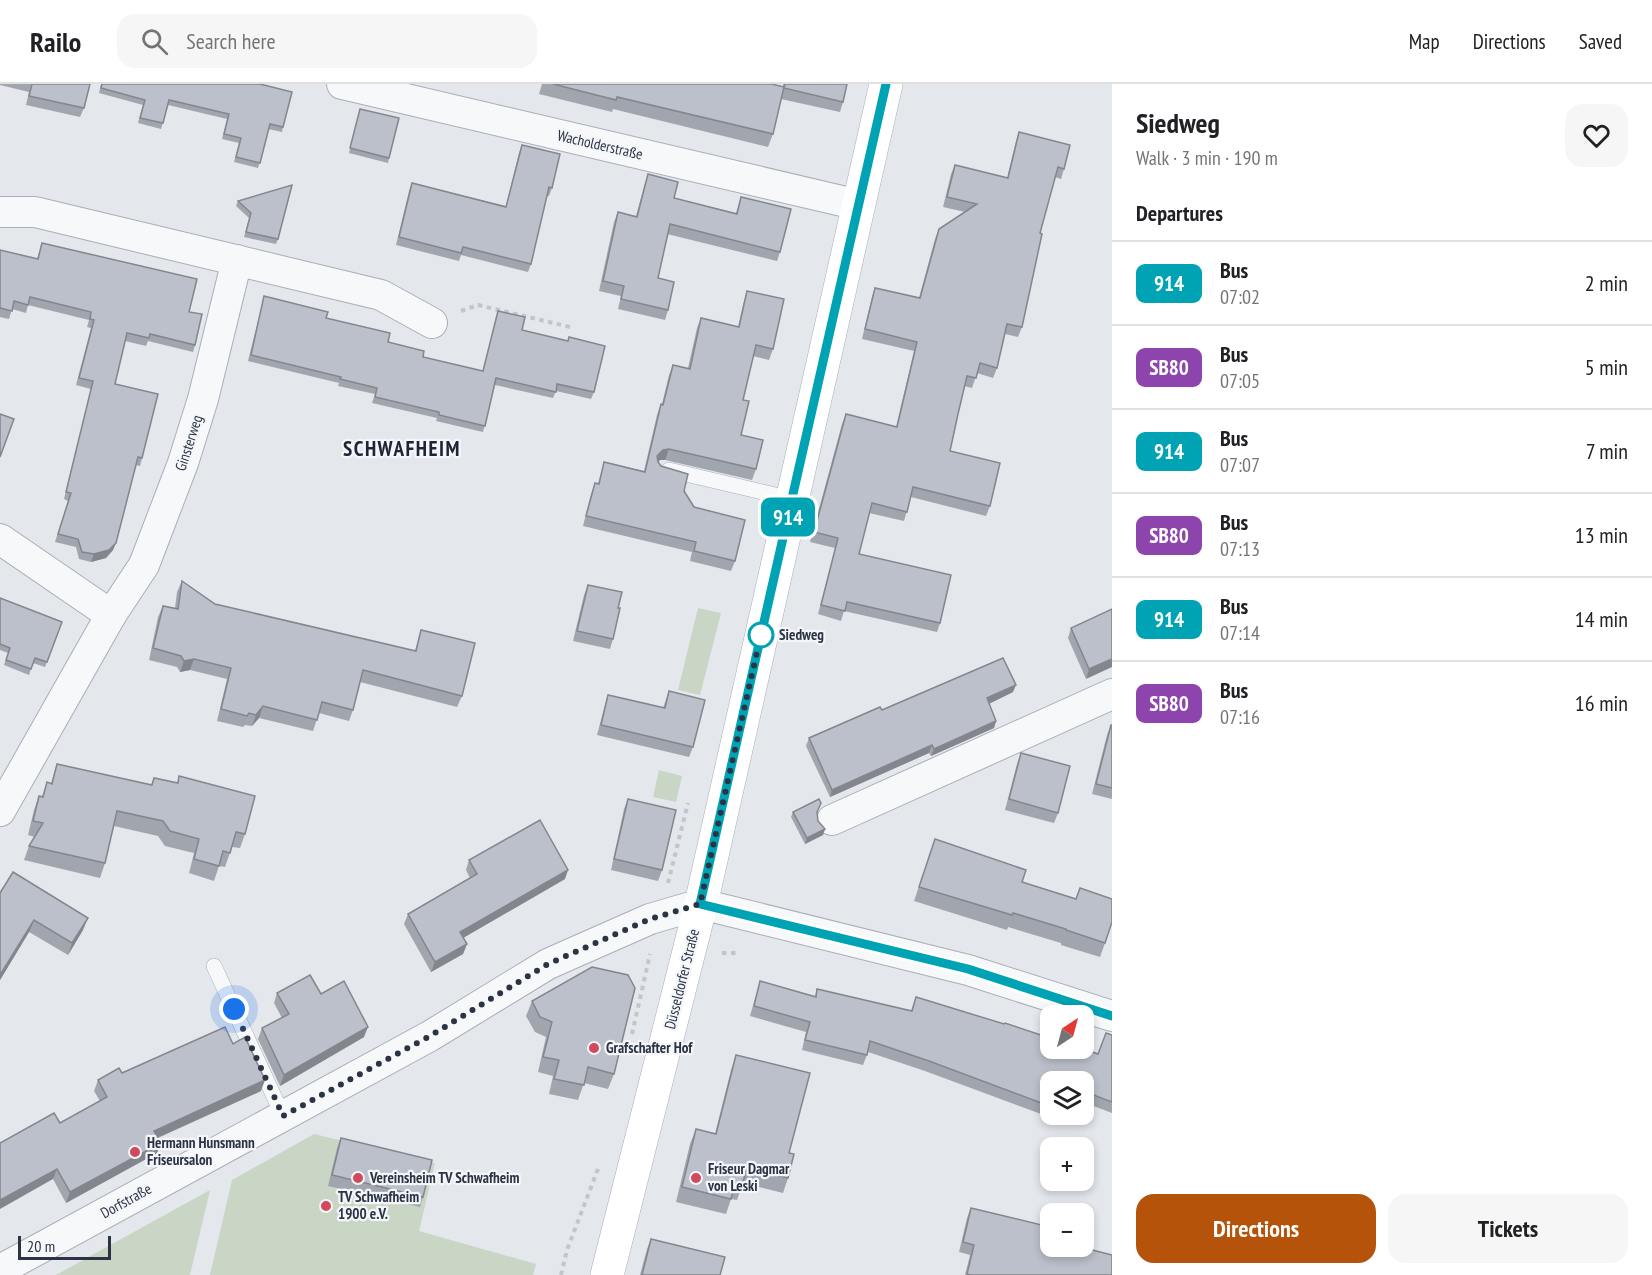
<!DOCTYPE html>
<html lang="en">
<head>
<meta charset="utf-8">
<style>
	:root { --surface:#fff; --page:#f6f6f6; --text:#202124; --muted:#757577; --line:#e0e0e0; --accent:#b45309 }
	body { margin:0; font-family:"PT Sans Narrow",sans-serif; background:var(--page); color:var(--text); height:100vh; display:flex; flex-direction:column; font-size:22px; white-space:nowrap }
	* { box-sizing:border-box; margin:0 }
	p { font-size:20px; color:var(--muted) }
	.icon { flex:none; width:33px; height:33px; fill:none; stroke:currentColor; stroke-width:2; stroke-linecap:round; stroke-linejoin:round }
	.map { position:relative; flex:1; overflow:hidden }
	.side { display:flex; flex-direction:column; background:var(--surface); width:540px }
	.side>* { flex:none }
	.badge { padding:0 12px; border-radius:9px; font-size:21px; line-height:39px }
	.needle { width:39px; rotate:36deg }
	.tools { position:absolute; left:1040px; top:921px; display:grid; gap:12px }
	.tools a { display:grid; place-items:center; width:54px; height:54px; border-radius:12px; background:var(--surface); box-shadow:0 3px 9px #0003; font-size:30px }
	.scale { position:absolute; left:18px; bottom:15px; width:93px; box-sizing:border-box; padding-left:6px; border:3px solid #2b3445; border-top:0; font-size:16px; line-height:21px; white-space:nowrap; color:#2b3445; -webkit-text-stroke:4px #f4f6f9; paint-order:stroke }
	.you { position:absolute; width:30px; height:30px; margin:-15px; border:4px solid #fff; border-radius:50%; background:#1a73e8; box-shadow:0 0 0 9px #1a73e833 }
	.map>.badge { position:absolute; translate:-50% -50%; box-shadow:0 0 0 3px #fff }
	h2 { padding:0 24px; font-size:22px; line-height:54px }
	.round { display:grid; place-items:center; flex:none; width:63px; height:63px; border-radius:18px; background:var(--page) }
	.head { display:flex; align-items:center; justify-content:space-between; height:102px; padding:0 24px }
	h1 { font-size:28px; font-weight:700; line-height:45px }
	.button { display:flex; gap:12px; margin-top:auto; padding:12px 24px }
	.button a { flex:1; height:69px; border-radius:18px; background:var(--accent); color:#fff; font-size:24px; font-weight:700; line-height:69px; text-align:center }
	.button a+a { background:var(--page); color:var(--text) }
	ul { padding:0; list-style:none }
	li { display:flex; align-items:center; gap:18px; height:84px; padding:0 24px; border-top:2px solid var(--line) }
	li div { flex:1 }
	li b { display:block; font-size:22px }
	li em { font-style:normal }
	li .badge { min-width:66px; font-weight:700; text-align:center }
	header { display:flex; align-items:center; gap:36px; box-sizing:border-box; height:84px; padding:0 30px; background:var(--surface); border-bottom:2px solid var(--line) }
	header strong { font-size:28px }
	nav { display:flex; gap:33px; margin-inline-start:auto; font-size:21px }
	.search { width:420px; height:54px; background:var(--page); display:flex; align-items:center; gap:15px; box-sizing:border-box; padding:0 21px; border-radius:18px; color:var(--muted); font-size:22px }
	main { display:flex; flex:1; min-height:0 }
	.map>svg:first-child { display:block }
</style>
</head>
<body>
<header>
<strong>Railo</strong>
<div class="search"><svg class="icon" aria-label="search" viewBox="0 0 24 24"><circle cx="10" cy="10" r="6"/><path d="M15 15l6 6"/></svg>Search here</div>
<nav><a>Map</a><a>Directions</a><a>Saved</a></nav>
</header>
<main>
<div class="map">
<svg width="1112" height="1191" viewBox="0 0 1112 1191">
	<rect width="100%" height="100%" fill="#e4e7ec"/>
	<g fill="#c9d6c5">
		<path d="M 698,524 L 721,529 L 700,611 L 678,606 Z"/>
		<path d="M 659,686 L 682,692 L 676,718 L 653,713 Z"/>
		<path d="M 314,1050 L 435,1079 L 419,1147 L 536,1180 L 533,1191 L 210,1191 L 232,1096 Z"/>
		<path d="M 210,1106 L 190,1191 L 56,1191 Z"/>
	</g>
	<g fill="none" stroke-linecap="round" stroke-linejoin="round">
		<g stroke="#a9aeb7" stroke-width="16">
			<g id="lane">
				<path d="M 669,386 L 792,415"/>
				<path d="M 214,882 L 283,1032"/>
			</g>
		</g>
		<g stroke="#a9aeb7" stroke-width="32">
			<g id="street">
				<path d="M 342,0 L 859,121"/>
				<path d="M 0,128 L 35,128 L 381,211 L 432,239"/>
				<path d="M 0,455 L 111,531"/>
				<path d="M 0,727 L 111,531 L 144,481 L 183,379 L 203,315 L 237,176"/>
				<path d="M 832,736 L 1112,610"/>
				<path d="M 0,1186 L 430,952 L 548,880 L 650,835 L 701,820 L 968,886 L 1112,932"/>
			</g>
		</g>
		<g stroke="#a9aeb7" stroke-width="34">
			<path id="secondary" d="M 607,1191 L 701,820 L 886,0"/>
		</g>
		<g stroke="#c2c5cb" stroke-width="4" stroke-dasharray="4.5 4.5" stroke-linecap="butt">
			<path d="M 461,227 L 478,221 L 570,243"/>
			<path d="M 668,799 L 688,719"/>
			<path d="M 722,869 L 738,869"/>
			<path d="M 632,950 L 650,870"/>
			<path d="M 561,1191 L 567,1166 L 598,1085"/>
		</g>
		<use href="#lane" stroke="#f7f8fa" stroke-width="15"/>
		<use href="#street" stroke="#f7f8fa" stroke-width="30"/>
		<use href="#secondary" stroke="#fff" stroke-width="33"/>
	</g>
	<g fill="#a1a5ae">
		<path d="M 0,0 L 90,0 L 84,24 L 80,33 L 26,21 L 29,8 L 0,1 Z"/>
		<path d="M 101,0 L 260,0 L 283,43 L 282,48 L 268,45 L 258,84 L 234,78 L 239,59 L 222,55 L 227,35 L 168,21 L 161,45 L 138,39 L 143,21 L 99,9 Z"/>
		<path d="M 542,0 L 772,0 L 783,3 L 783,0 L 847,0 L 843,18 L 840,28 L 781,15 L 773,50 L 768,63 L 613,25 L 612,28 L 539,10 Z"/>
		<path d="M 360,25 L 389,74 L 388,79 L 349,69 Z"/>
		<path d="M 1019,48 L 1064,85 L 1061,95 L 1055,93 L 1040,149 L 1022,243 L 1018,253 L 1005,250 L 997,284 L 993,294 L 977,289 L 972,304 L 964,302 L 950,367 L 990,422 L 986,432 L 911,413 L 904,437 L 869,429 L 859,470 L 940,539 L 937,548 L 844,527 L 841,537 L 818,530 L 835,464 L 810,458 L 842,340 L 846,330 L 896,343 L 914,267 L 862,255 L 872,213 L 875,204 L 919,214 L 935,155 L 939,145 L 965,128 L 943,123 L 951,90 L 955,81 L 1007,94 L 1016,57 Z"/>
		<path d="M 522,61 L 552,104 L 549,112 L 547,112 L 531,180 L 528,188 L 461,171 L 459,177 L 396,161 L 409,107 L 412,99 L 506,122 L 519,69 Z"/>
		<path d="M 648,90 L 674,114 L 736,129 L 741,113 L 780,168 L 777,177 L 667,150 L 658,194 L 668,226 L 665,236 L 618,225 L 621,212 L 599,207 L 614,138 L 618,128 L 636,132 L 645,99 Z"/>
		<path d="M 238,117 L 278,155 L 276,160 L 244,153 L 249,134 L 236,122 Z"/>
		<path d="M 42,159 L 189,228 L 195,261 L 193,268 L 148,257 L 146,262 L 125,257 L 115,300 L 142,374 L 140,382 L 136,381 L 113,466 L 106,474 L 91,478 L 79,475 L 76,463 L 55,458 L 68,417 L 64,415 L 91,305 L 76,301 L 91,244 L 87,243 L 89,236 L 28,221 L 26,229 L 12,225 L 9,235 L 0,233 L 0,166 L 37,175 Z"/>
		<path d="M 747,207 L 773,265 L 769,276 L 753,272 L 743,316 L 741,351 L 756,385 L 752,396 L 665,376 L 660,376 L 658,378 L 684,407 L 694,423 L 735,477 L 731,487 L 690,477 L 692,468 L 583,442 L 591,410 L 595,399 L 598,400 L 604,378 L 644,387 L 657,331 L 661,320 L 662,320 L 669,291 L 673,281 L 688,284 L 697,244 L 701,234 L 738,243 L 744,217 Z"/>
		<path d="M 264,212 L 326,234 L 423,273 L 483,287 L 498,227 L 522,246 L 594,308 L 591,315 L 556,307 L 553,314 L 495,301 L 483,348 L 436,337 L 437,334 L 372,319 L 375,310 L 338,302 L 339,299 L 248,277 Z"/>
		<path d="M 182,497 L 215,520 L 415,567 L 421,546 L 462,612 L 457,623 L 360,598 L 353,626 L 349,637 L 319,629 L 313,647 L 259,634 L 252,642 L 245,641 L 243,643 L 217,637 L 227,595 L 190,586 L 180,588 L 177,583 L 149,576 L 158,533 L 163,522 L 175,524 L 177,508 Z"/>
		<path d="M 588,501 L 618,524 L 613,555 L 610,565 L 573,557 L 584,511 Z"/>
		<path d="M 0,514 L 62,538 L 45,583 L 33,579 L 29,591 L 4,581 L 8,569 L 0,566 Z"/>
		<path d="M 1112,525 L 1086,595 L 1068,554 L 1071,544 Z"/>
		<path d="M 669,607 L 693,663 L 689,673 L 597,651 L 605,621 L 608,611 L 663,624 Z"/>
		<path d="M 1013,608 L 989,620 L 996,637 L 994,644 L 931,672 L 929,669 L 830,713 L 806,662 L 809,654 L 882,626 Z"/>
		<path d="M 1111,641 L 1112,641 L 1112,715 L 1092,710 L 1107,651 Z"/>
		<path d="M 1021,669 L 1058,729 L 1054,739 L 1005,726 L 1017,680 Z"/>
		<path d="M 57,680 L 151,701 L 154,694 L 177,699 L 179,692 L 245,750 L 240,764 L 232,763 L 225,783 L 219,782 L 214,797 L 189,789 L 194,769 L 165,762 L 158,752 L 114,742 L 105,779 L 100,794 L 24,776 L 29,762 L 35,753 L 28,751 L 34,726 L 39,712 L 42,712 L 47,698 L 51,699 Z"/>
		<path d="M 628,715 L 662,786 L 658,797 L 611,786 L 624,725 Z"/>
		<path d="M 793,728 L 817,729 L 818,737 L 825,745 L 823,751 L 805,760 L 791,733 Z"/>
		<path d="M 935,755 L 1022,798 L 1105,859 L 1100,873 L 1061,861 L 1061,859 L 1008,843 L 1007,846 L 914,817 Z"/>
		<path d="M 469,776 L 565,795 L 463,854 L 467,860 L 463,870 L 431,888 L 404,840 L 408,830 L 470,794 L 466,786 Z"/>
		<path d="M 0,809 L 83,846 L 68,871 L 29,848 L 0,896 Z"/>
		<path d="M 760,897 L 815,912 L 817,905 L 911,927 L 916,913 L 1098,970 L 1112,951 L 1112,1029 L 1083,1018 L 1083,998 L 1050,998 L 1050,1006 L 1049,1006 L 1041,1030 L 925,987 L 868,968 L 863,981 L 802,966 L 806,948 L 750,932 Z"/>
		<path d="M 277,909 L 321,910 L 364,953 L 280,1002 L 258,955 L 262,944 L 282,934 L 274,919 Z"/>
		<path d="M 532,917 L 614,990 L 608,1005 L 584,999 L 578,1016 L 549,1010 L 553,992 L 538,988 L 546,953 L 535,948 L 526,932 Z"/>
		<path d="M 233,960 L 261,1007 L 158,1054 L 161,1059 L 157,1069 L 66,1119 L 53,1095 L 60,1039 L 100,1017 L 94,1007 L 98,996 Z"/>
		<path d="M 736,971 L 789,1069 L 788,1094 L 783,1109 L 743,1099 L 737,1116 L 731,1115 L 726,1130 L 676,1118 L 690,1060 L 696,1045 L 715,1050 L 731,986 Z"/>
		<path d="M 341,1054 L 423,1113 L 420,1123 L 328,1102 L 337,1064 Z"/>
		<path d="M 971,1124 L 1050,1162 L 1112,1191 L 965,1191 L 970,1171 L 959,1168 L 967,1134 Z"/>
		<path d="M 651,1155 L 720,1191 L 640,1191 L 647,1165 Z"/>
	</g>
	<g fill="#83868d">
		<path d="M 669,365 L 665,376 L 660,376 L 654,382 L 657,372 L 663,366 Z"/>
		<path d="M 116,459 L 113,466 L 106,474 L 91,478 L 94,470 Z"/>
		<path d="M 194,575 L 190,586 L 180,588 L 184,577 Z"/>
		<path d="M 1112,575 L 1112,583 L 1086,595 L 1089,585 Z"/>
		<path d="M 1016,601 L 1013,608 L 984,622 L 987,614 Z"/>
		<path d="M 263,622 L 259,634 L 252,642 L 256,631 Z"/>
		<path d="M 996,637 L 994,644 L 931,672 L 934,665 Z"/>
		<path d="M 932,661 L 929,669 L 830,713 L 832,706 Z"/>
		<path d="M 825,745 L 823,751 L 805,760 L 807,754 Z"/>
		<path d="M 568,786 L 565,795 L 456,858 L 460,848 Z"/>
		<path d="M 88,834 L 83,846 L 68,871 L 72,859 Z"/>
		<path d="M 34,836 L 29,848 L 0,896 L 0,891 Z"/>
		<path d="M 467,860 L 463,870 L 431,888 L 435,878 Z"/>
		<path d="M 368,943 L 364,953 L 280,1002 L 284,991 Z"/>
		<path d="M 265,996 L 261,1007 L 150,1057 L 154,1047 Z"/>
		<path d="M 161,1059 L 157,1069 L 66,1119 L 70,1108 Z"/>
		<path d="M 57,1085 L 53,1095 L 0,1125 L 0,1116 Z"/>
	</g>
	<g fill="#bbc0ca" stroke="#83868d" stroke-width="1.5">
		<path d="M 32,0 L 90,0 L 84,24 L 29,12 Z"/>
		<path d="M 102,0 L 260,0 L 292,8 L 283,43 L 270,40 L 260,79 L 236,73 L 241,54 L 224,50 L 229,30 L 169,16 L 163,39 L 140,34 L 145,16 L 101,4 Z"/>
		<path d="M 553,0 L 772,0 L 784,3 L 773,50 L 617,13 L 616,16 Z"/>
		<path d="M 785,0 L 847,0 L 843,18 L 784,4 Z"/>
		<path d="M 360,25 L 399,34 L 389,74 L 350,64 Z"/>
		<path d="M 1019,48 L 1070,61 L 1064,85 L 1058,83 L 1040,149 L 1042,150 L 1022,243 L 1007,240 L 997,284 L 980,279 L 976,294 L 967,292 L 958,330 L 950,367 L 1000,379 L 990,422 L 913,403 L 907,428 L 872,419 L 859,470 L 951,491 L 940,539 L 847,518 L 845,527 L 821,521 L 838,454 L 814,448 L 846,330 L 897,343 L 917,258 L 865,245 L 875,204 L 920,214 L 939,145 L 977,120 L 947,113 L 955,81 L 1008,94 Z"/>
		<path d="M 522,61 L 560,70 L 552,104 L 549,103 L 531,180 L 463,163 L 461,169 L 399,153 L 412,99 L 506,123 Z"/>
		<path d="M 648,90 L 678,98 L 674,114 L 737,130 L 741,113 L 791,125 L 780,168 L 670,140 L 658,194 L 674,198 L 668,226 L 621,215 L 624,202 L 603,197 L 618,128 L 637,133 Z"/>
		<path d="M 292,101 L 278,155 L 246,148 L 251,129 L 238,117 Z"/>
		<path d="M 42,159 L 197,195 L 189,228 L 202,230 L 195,261 L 150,250 L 149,254 L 127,249 L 115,300 L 158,310 L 142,374 L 138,373 L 116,459 L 109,466 L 94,470 L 82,468 L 78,455 L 58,450 L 71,409 L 66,408 L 93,297 L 79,294 L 94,236 L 90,235 L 91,228 L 30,213 L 28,221 L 14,217 L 12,227 L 0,224 L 0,166 L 38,175 Z"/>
		<path d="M 747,207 L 784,215 L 773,265 L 756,261 L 743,316 L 749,317 L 741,351 L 763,356 L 756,385 L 669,365 L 663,366 L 657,372 L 658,378 L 661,382 L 688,390 L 684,407 L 694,423 L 745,436 L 735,477 L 694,467 L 696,458 L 586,432 L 595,399 L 599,400 L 604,378 L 645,388 L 661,320 L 663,321 L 673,281 L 690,285 L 701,234 L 739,243 Z"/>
		<path d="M 264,212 L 328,228 L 326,234 L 390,249 L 388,258 L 424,267 L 423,273 L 483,287 L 498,227 L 525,233 L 522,246 L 568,257 L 569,253 L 605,262 L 594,308 L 557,300 L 556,308 L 496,294 L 485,342 L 439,331 L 439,328 L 375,313 L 377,304 L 340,295 L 341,293 L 251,271 Z"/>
		<path d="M 0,330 L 14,335 L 0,373 Z"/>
		<path d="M 182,497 L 215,520 L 416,567 L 421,546 L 475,559 L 462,612 L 363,586 L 353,626 L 322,618 L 317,636 L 263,622 L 256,631 L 249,629 L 247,632 L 221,625 L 231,584 L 194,575 L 184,577 L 181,572 L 153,564 L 163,522 L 178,525 Z"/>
		<path d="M 588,501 L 622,508 L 618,524 L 620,524 L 613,555 L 577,547 Z"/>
		<path d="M 0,514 L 62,538 L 47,578 L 35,574 L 31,585 L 6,576 L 10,564 L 0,560 Z"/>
		<path d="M 1112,525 L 1112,575 L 1089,585 L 1071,544 Z"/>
		<path d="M 1003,574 L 1016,601 L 987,614 L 996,637 L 934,665 L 932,661 L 832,706 L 809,654 L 880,623 L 882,626 Z"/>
		<path d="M 669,607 L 705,616 L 693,663 L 601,641 L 608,611 L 665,624 Z"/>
		<path d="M 1111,641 L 1112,641 L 1112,704 L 1096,700 Z"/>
		<path d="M 1021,669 L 1070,682 L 1058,729 L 1009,715 Z"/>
		<path d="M 57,680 L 152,701 L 154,694 L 178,699 L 179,692 L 255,712 L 245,750 L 236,748 L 230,769 L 223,767 L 219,782 L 194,775 L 199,755 L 170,747 L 163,737 L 117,727 L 105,779 L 29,762 L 43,739 L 33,737 L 39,712 L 43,713 L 47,698 L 52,700 Z"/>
		<path d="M 628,715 L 676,726 L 662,786 L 614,775 Z"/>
		<path d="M 819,715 L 821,719 L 817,728 L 818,737 L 825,745 L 807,754 L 793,728 Z"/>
		<path d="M 540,736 L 568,786 L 460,848 L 467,860 L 435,878 L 408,830 L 477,790 L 469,776 Z"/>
		<path d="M 935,755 L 1026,786 L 1022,798 L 1076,815 L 1080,804 L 1112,815 L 1112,838 L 1105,859 L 1066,846 L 1066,845 L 1013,829 L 1012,831 L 919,803 Z"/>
		<path d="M 13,788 L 88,834 L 72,859 L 34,836 L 0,891 L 0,809 Z"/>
		<path d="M 592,883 L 628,891 L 635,904 L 614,990 L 588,983 L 584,1001 L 554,995 L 559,976 L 543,973 L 552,938 L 540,933 L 532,917 Z"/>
		<path d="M 310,891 L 321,910 L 344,897 L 368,943 L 284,991 L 262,944 L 289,930 L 277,909 Z"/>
		<path d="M 760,897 L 816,913 L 817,905 L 912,927 L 916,913 L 1004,940 L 1005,939 L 1050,954 L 1050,964 L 1081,964 L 1098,970 L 1106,949 L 1112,951 L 1112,1018 L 1083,1007 L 1083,998 L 1057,998 L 1052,996 L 1052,998 L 1050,998 L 1050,1002 L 1044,1020 L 929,977 L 870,957 L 867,971 L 805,956 L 810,938 L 754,922 Z"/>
		<path d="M 225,943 L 233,960 L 245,953 L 265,996 L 154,1047 L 161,1059 L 70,1108 L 57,1085 L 0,1116 L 0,1059 L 54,1029 L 60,1039 L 107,1013 L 98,996 L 119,984 L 122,989 Z"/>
		<path d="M 736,971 L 810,989 L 789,1069 L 794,1070 L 788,1094 L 747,1084 L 742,1101 L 735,1099 L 731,1115 L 682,1103 L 696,1045 L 716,1050 Z"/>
		<path d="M 341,1054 L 432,1076 L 423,1113 L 332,1091 Z"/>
		<path d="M 971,1124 L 1050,1143 L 1050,1162 L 1077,1162 L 1112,1171 L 1112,1191 L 971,1191 L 967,1190 L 974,1161 L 963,1158 Z"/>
		<path d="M 651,1155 L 725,1173 L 720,1191 L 642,1191 Z"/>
	</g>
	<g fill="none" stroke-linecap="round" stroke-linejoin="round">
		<g stroke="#fff" stroke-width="14">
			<path id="line" d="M 886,0 L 700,820 L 968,885 L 1112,932"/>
		</g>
		<use href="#line" stroke="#00a3b4" stroke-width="9"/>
		<path stroke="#2b3445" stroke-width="6" stroke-dasharray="0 10.8" d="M 234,925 L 283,1032 L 430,952 L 548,880 L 650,835 L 700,820 L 762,546 L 761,551"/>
	</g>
	<circle fill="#fff" stroke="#00a3b4" stroke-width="3" cx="761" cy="551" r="12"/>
	<g fill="#d1495b" stroke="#f4f6f9" stroke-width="2">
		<circle cx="594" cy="964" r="6"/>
		<circle cx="135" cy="1068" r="6"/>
		<circle cx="358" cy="1094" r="6"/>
		<circle cx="696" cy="1094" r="6"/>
		<circle cx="326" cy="1122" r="6"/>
	</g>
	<g text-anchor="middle" stroke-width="4.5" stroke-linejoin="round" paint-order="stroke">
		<g font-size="15" fill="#2b3445" stroke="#f4f6f9">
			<text transform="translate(600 61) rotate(13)" y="5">Wacholderstraße</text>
			<text transform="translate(189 359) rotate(-72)" y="5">Ginsterweg</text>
			<text transform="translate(682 895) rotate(-76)" y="5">Düsseldorfer Straße</text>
			<text transform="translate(126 1117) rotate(-29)" y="5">Dorfstraße</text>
		</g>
		<g font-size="15" font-weight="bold" fill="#2b3445" stroke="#f4f6f9" text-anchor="start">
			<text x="779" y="556">Siedweg</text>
		</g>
		<g font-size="15" font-weight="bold" fill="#2b3445" stroke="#f4f6f9" text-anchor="start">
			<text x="606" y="969">Grafschafter Hof</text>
			<text x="147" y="1064">Hermann Hunsmann<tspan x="147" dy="17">Friseursalon</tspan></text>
			<text x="708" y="1090">Friseur Dagmar<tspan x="708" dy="17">von Leski</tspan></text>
			<text x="370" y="1099">Vereinsheim TV Schwafheim</text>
			<text x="338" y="1118">TV Schwafheim<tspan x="338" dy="17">1900 e.V.</tspan></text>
		</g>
		<g font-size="21" font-weight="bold" letter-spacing="1.5" fill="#1d2536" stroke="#f4f6f9">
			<text x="402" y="372">SCHWAFHEIM</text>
		</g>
	</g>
</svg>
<div class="tools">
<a><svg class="needle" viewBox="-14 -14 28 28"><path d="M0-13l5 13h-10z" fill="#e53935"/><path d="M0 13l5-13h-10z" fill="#757577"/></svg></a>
<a><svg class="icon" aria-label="layers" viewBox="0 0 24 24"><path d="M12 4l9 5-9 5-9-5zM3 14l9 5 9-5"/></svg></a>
<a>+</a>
<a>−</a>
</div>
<div class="scale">20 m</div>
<div class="you" style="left:234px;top:925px"></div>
<b class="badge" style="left:788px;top:433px;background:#00a3b4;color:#fff">914</b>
</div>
<section class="side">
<div class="head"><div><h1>Siedweg</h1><p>Walk · 3 min · 190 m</p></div><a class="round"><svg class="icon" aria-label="heart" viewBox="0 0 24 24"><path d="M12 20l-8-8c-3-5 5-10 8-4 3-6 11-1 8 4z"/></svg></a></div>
<h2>Departures</h2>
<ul>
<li><span class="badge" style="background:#00a3b4;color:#fff">914</span><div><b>Bus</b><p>07:02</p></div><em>2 min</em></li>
<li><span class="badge" style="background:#8e44ad;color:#fff">SB80</span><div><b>Bus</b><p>07:05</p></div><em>5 min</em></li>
<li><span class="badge" style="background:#00a3b4;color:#fff">914</span><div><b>Bus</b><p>07:07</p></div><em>7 min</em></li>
<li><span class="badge" style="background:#8e44ad;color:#fff">SB80</span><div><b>Bus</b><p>07:13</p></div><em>13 min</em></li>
<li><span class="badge" style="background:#00a3b4;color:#fff">914</span><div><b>Bus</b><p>07:14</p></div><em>14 min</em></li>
<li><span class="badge" style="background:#8e44ad;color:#fff">SB80</span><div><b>Bus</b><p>07:16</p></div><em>16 min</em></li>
</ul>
<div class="button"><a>Directions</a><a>Tickets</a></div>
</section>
</main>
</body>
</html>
